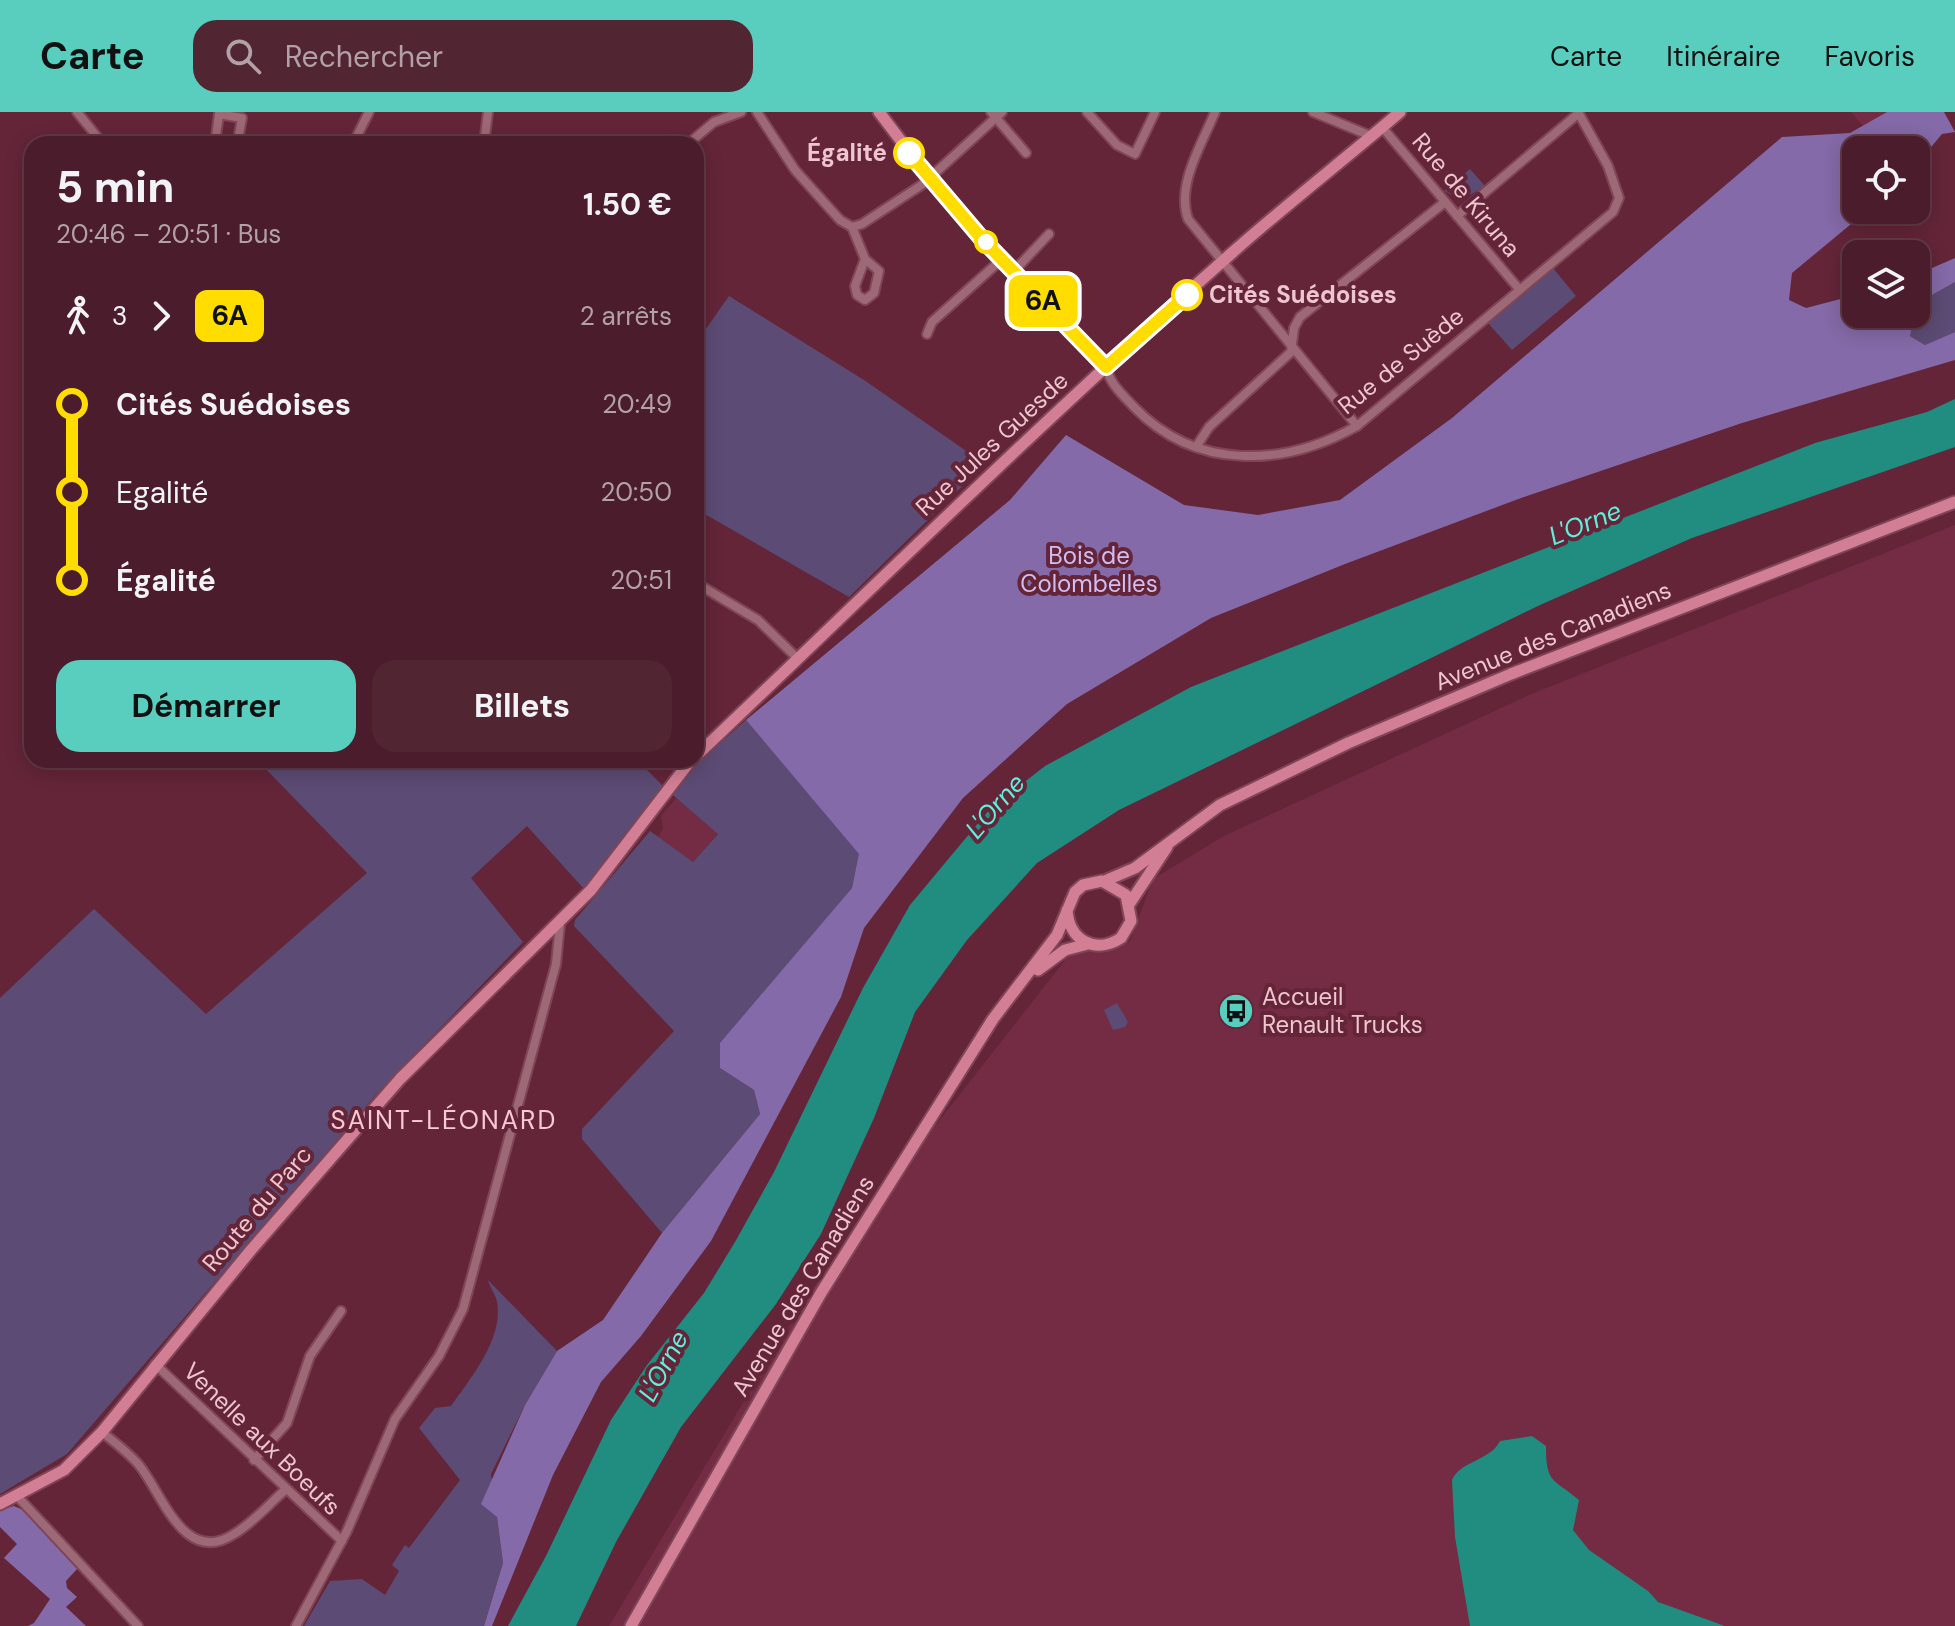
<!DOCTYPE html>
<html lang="fr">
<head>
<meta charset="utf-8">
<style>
	:root { --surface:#4b1c2b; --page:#522533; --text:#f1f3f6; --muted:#b2a1a9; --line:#623a47; --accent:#59cebe }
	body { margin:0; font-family:"DM Sans",sans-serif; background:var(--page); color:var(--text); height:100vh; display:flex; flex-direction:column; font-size:30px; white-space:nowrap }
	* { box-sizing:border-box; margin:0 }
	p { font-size:26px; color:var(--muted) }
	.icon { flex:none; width:44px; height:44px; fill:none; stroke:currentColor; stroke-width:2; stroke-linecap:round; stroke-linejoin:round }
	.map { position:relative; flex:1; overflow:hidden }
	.details { position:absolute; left:24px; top:24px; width:680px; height:632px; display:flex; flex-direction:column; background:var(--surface); border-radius:24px; box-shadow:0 4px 20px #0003,0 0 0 2px var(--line) }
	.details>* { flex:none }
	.badge { padding:0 16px; border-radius:12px; font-size:28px; line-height:52px }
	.buttons { position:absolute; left:1842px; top:24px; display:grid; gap:16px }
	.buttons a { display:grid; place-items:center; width:88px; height:88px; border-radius:16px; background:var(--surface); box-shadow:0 4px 20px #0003,0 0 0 2px var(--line); font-size:40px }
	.map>.badge { position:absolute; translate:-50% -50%; box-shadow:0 0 0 4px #fff }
	.legs { display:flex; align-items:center; gap:12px; height:88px; padding:0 32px; font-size:26px }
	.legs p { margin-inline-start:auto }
	.summary { display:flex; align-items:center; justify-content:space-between; height:136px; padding:0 32px }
	h1 { font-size:44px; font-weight:700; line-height:60px }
	.action { display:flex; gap:16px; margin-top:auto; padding:16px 32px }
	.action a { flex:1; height:92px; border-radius:24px; background:var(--accent); color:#111; font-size:32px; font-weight:700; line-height:92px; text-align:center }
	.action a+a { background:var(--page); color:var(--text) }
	ul { padding:0 32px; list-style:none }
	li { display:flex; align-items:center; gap:28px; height:88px; font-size:30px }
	li i { display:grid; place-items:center; width:12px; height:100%; margin:0 10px; background:currentColor }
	li i::after { content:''; width:20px; height:20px; margin:-10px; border:6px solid; border-radius:50%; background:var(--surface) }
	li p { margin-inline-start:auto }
	li:first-child i { background:linear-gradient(#0000 50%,currentColor 0) }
	li:last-child i { background:linear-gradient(currentColor 50%,#0000 0) }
	header { display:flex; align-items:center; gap:48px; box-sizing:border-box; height:112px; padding:0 40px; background:var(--accent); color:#111 }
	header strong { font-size:38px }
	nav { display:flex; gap:44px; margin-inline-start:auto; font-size:28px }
	.search { width:560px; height:72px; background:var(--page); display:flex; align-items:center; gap:20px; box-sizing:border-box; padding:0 28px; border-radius:24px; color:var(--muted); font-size:30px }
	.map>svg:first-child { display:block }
</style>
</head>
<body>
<header>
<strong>Carte</strong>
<div class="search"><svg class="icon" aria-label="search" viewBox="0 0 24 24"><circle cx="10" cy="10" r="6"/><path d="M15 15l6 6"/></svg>Rechercher</div>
<nav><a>Carte</a><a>Itinéraire</a><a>Favoris</a></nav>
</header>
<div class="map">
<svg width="1955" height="1514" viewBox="0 0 1955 1514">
	<rect width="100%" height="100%" fill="#642539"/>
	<g fill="#732c43">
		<path d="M 1851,0 L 1887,0 L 1863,14 Z"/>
		<path d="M 1955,413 L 1955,1514 L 609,1514 L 806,1186 L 870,1097 L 1069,843 L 1130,829 L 1153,767 L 1224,724 L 1529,583 Z"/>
		<path d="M 677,685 L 718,721 L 693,750 L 657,726 L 663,717 L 661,704 Z"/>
	</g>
	<g fill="#5c4b74">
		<path d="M 1470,57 L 1485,74 L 1462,88 L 1444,79 Z"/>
		<path d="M 1553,156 L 1576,184 L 1512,238 L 1488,211 Z"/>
		<path d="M 1955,170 L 1955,220 L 1925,233 L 1910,224 L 1918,191 Z"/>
		<path d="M 729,184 L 864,268 L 985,352 L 849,485 L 696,397 L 696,231 Z"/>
		<path d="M 746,608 L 860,742 L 852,776 L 801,838 L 720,956 L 754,978 L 760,1002 L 662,1121 L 582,1027 L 582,1017 L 674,919 L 574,814 L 575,808 L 650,719 L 693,750 L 718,722 L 673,683 L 698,651 Z"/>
		<path d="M 257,648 L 637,648 L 664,675 L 584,777 L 527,714 L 471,766 L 523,830 L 373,986 L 67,1342 L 0,1382 L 0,886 L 94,797 L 206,902 L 367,761 Z"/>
		<path d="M 1117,891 L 1128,910 L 1125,915 L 1113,918 L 1104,898 Z"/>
		<path d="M 488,1168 L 557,1239 L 525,1293 L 491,1362 L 503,1451 L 484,1514 L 304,1514 L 330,1469 L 362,1467 L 385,1483 L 399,1459 L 392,1453 L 405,1433 L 409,1436 L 460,1368 L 419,1316 L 435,1296 L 451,1294 C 470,1267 504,1226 497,1190 C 496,1183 489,1174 488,1168 Z"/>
	</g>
	<g fill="#846aa8">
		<path d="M 1887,0 L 1944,0 L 1955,20 L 1942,22 L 1916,53 L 1916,38 L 1856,38 L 1856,98 L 1868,98 L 1792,161 L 1789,188 L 1806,196 L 1856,183 L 1856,202 L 1915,202 L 1910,224 L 1925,233 L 1955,220 L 1955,248 L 1742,311 L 1521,386 L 1345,452 L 1211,506 L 1067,592 L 963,686 L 864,816 L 841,885 L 711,1129 L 641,1224 L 601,1270 L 553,1363 L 492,1514 L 484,1514 L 503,1451 L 497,1405 L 481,1392 L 525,1293 L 557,1239 L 603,1208 L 662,1121 L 760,1002 L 754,978 L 720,956 L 720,931 L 852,776 L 859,742 L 746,608 L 1010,388 L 1066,323 L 1184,393 L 1258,403 L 1340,388 L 1452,306 L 1782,25 L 1850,21 Z"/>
		<path d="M 1955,146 L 1955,170 L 1918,191 L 1916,198 L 1916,163 Z"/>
		<path d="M 14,1394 L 23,1398 L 78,1456 L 66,1469 L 67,1476 L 77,1485 L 66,1495 L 86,1514 L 28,1514 L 34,1511 L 50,1487 L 4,1446 L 17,1432 L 0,1415 L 0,1398 Z"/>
	</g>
	<g fill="#208d80">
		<path d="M 1955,287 L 1955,335 L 1692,426 L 1540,493 L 1119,698 L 1037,751 L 967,828 L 915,900 L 874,1006 L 821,1122 L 776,1192 L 681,1315 L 616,1430 L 576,1514 L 508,1514 L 546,1444 L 611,1308 L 647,1253 L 704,1181 L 735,1130 L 774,1060 L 863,876 L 910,793 L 990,697 L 1045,654 L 1191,575 L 1815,331 L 1927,300 Z"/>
		<path d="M 1532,1324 L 1546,1334 C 1546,1372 1553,1366 1579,1388 L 1573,1418 L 1589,1438 L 1648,1479 L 1658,1490 L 1725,1514 L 1470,1514 L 1455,1425 L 1452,1368 C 1460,1349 1490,1349 1500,1329 Z"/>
	</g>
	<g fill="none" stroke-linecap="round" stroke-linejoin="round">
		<g stroke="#804557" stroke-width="12">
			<g id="street">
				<path d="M 77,0 L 103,32"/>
				<path d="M 757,0 L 795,58 L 840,108 L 852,115 L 865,147 L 879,159 L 874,181 L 865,188 L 857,183 L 855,174 L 865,147"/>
				<path d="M 991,0 L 1026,41"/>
				<path d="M 1087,0 L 1117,33 L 1135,42 L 1155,0"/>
				<path d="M 1215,0 C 1202,32 1176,73 1188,107 L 1357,314"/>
				<path d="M 1313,0 L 1371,24"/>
				<path d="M 1382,15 L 1519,177"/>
				<path d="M 221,32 L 216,24 L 219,2 L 242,6 L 238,28 L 232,32"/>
				<path d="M 353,32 L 369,0"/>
				<path d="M 484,32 L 488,0"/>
				<path d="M 688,32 L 714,10 L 741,0"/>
				<path d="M 1457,104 L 1579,1"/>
				<path d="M 852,115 L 862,112 L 923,72 L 1002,0"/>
				<path d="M 1014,159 L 1049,122"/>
				<path d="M 927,222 L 932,210 L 1002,147"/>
				<path d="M 1106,255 C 1110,272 1122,282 1134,295 C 1196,359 1284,355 1357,314 L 1613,100 L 1619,86 L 1608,54 L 1578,0"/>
				<path d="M 1196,335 L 1209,315 L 1291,240 L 1294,216 L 1300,205 L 1445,90"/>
				<path d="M 696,471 L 758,508 L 796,545"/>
				<path d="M 155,1252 L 342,1429"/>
				<path d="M 102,1320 C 114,1330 129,1341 139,1353 C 162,1381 184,1455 234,1422 C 253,1411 269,1392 285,1378"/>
				<path d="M 254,1348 L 287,1311 L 310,1244 L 341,1199"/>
				<path d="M 17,1384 L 138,1514"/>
				<path d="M 296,1514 L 347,1419 L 395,1307 L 439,1244 L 463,1197 L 556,852 L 560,812"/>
			</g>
		</g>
		<g stroke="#804557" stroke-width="15">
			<g id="secondary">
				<path d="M 879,0 L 940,80 L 1106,255"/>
				<path d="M 696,644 C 874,475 1049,302 1233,140 C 1287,92 1345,47 1400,0"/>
				<path d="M 1107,768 L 1135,756 L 1220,693 L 1348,631 L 1511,562 L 1955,390"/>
				<path d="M 1130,791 L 1167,735"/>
				<path d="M 1038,858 L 1065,838 L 1088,832"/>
				<path d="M 0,1392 L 64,1358 L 102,1320 L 251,1138 L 400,967 L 591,778 L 691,648"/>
				<path d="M 631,1514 L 821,1181 L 993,907 L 1057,823 L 1075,780 L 1083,773 L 1102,769 L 1126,783 L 1131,809 L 1121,826 C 1095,843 1069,828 1067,798"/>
			</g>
		</g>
		<use href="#street" stroke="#9e6976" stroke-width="8"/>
		<use href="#secondary" stroke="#d27f95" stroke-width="11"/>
	</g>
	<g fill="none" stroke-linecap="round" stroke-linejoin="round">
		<g stroke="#fff" stroke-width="18">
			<path id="line-1" d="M 909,41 L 982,127 L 1106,255 L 1187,183"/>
		</g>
		<use href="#line-1" stroke="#fd0" stroke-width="12"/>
	</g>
	<defs>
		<g id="bus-disc" transform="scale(1.8)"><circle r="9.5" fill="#59cebe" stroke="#642539"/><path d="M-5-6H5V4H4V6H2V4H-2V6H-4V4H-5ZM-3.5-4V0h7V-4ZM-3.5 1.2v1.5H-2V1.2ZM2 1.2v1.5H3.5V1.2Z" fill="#111"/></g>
	</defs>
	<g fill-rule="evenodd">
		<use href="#bus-disc" x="1236" y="899"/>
	</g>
	<g fill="#fff" stroke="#fd0" stroke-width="4">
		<circle cx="909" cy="41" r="14"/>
		<circle cx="986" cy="130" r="10"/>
		<circle cx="1187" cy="183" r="14"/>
	</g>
	<g text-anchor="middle" stroke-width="8" stroke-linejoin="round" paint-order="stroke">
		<g font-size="24" font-weight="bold" fill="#eec6cf" stroke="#642539" text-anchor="end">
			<text x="887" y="49">Égalité</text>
			<text x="1209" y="191" text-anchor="start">Cités Suédoises</text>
		</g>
		<g font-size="24" fill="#eec6cf" stroke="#642539">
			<text transform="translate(1466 83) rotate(50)" y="8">Rue de Kiruna</text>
			<text transform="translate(1401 249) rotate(-39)" y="8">Rue de Suède</text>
			<text transform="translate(992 332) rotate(-43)" y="8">Rue Jules Guesde</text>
			<text transform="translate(1553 524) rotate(-22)" y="8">Avenue des Canadiens</text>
			<text transform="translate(257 1097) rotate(-50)" y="8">Route du Parc</text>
			<text transform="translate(803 1174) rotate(-59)" y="8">Avenue des Canadiens</text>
			<text transform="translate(262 1327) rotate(44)" y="8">Venelle aux Boeufs</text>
		</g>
		<g font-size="24" fill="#d2bdf2" stroke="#642539">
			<text x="1089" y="452">Bois de<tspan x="1089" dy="28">Colombelles</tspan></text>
		</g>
		<g font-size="24" fill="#eec6cf" stroke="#642539" text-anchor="start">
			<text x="1262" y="893">Accueil<tspan x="1262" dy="28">Renault Trucks</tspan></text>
		</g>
		<g font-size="26" font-style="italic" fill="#60efdc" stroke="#642539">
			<text transform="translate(1585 411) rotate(-22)" y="9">L'Orne</text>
			<text transform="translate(995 694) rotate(-49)" y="9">L'Orne</text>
			<text transform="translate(663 1254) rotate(-62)" y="9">L'Orne</text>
		</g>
		<g font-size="26" letter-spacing="2" fill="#f9c9d4" stroke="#642539">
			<text x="444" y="1017">SAINT-LÉONARD</text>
		</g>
	</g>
</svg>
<div class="buttons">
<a><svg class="icon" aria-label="locate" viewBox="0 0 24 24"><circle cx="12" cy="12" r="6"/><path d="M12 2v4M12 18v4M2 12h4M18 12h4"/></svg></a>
<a><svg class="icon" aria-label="layers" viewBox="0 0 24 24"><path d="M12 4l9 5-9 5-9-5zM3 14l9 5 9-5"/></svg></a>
</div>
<b class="badge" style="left:1043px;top:189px;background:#fd0;color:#111">6A</b>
<section class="details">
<div class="summary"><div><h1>5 min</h1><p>20:46 – 20:51 · Bus</p></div><b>1.50 €</b></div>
<div class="legs"><svg class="icon" aria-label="walk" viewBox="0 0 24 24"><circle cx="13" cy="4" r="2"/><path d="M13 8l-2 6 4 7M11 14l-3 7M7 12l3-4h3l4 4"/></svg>3<svg class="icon" aria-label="forward" viewBox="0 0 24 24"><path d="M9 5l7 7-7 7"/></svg><b class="badge" style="background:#fd0;color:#111">6A</b><p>2 arrêts</p></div>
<ul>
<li><i style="color:#fd0"></i><b>Cités Suédoises</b><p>20:49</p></li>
<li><i style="color:#fd0"></i><span>Egalité</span><p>20:50</p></li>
<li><i style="color:#fd0"></i><b>Égalité</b><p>20:51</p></li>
</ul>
<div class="action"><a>Démarrer</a><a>Billets</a></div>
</section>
</div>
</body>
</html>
